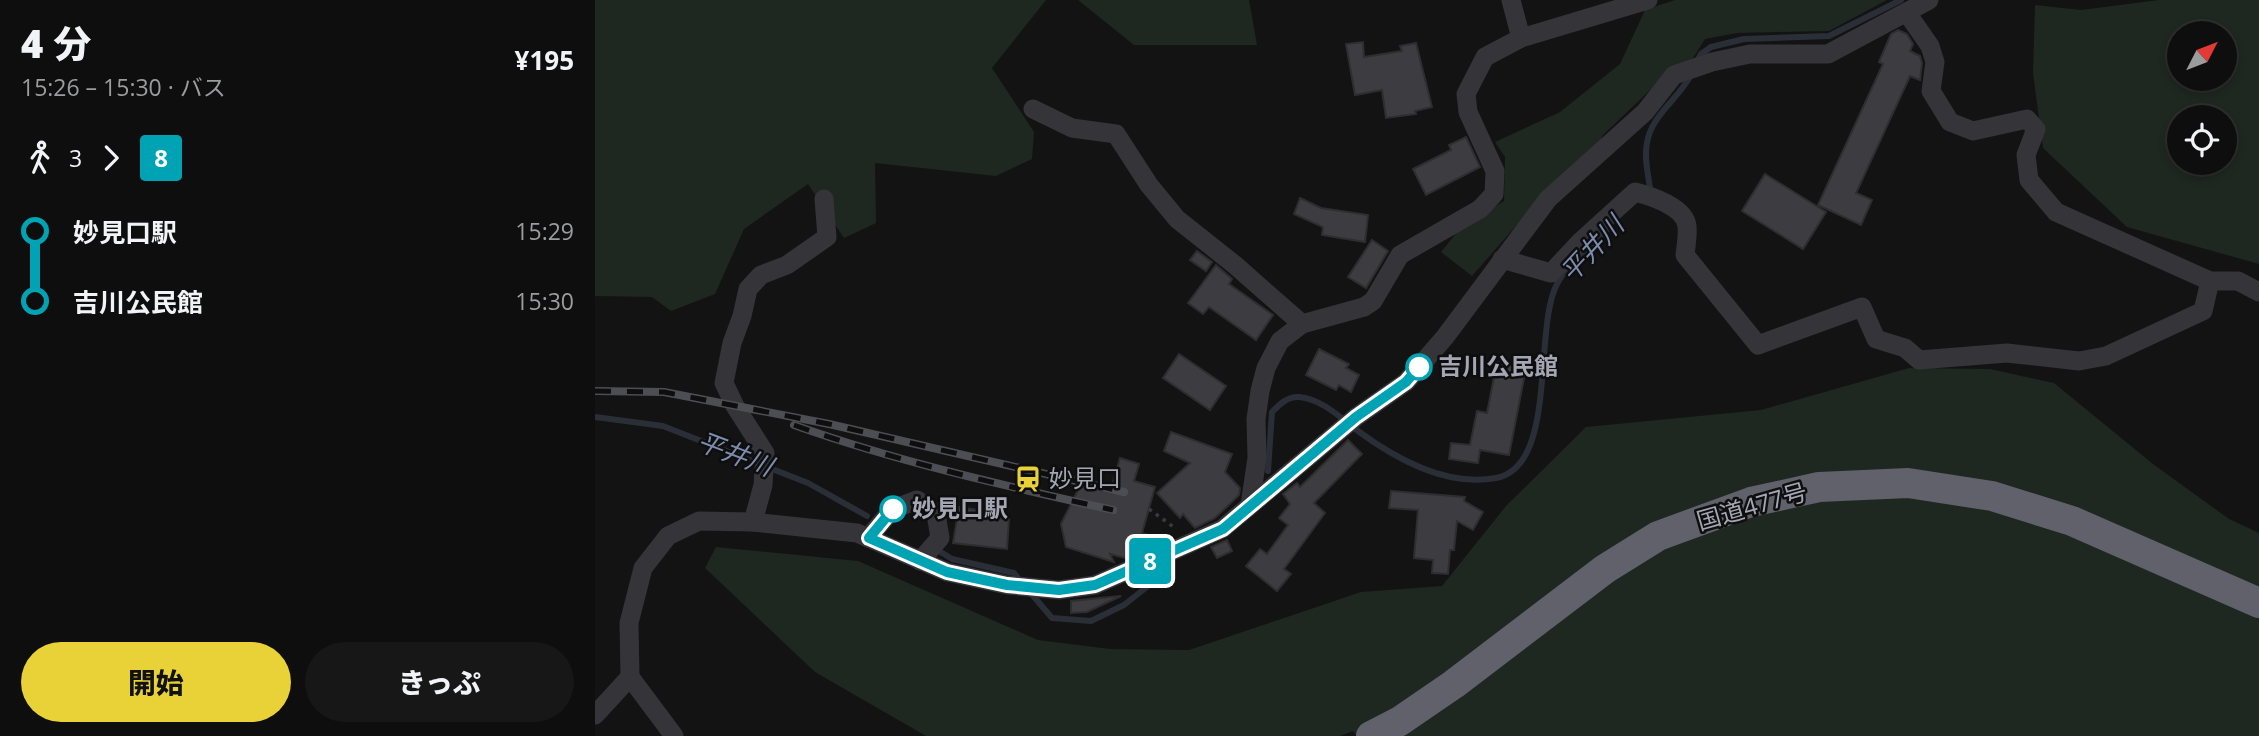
<!DOCTYPE html>
<html lang="ja">
<head>
<meta charset="utf-8">
<style>
	:root { --surface:#0e0e0f; --page:#171718; --text:#f1f3f6; --muted:#9b9c9e; --line:#2e2e2f; --accent:#e8d237 }
	body { margin:0; font-family:"Open Sans","Noto Sans JP",sans-serif; background:var(--page); color:var(--text); height:100vh; display:flex; flex-direction:column; font-size:26px; white-space:nowrap }
	* { box-sizing:border-box; margin:0 }
	p { font-size:23px; color:var(--muted) }
	.icon { flex:none; width:38px; height:38px; fill:none; stroke:currentColor; stroke-width:2; stroke-linecap:round; stroke-linejoin:round }
	.map { position:relative; flex:1; overflow:hidden }
	.sheet { display:flex; flex-direction:column; background:var(--surface); width:595px }
	.sheet>* { flex:none }
	.badge { padding:0 14px; border-radius:5px; font-size:24px; line-height:46px }
	.needle { width:46px; rotate:48deg }
	.buttons { position:absolute; left:1572px; top:21px; display:grid; gap:14px }
	.buttons a { display:grid; place-items:center; width:70px; height:70px; border-radius:50%; background:var(--surface); box-shadow:0 4px 10px #0003,0 0 0 2px var(--line); font-size:35px }
	.map>.badge { position:absolute; translate:-50% -50%; box-shadow:0 0 0 4px #fff }
	.legs { display:flex; align-items:center; gap:10px; height:77px; padding:0 21px; font-size:23px }
	.legs p { margin-inline-start:auto }
	.summary { display:flex; align-items:center; justify-content:space-between; height:119px; padding:0 21px }
	h1 { font-size:38px; font-weight:800; line-height:52px }
	.button { display:flex; gap:14px; margin-top:auto; padding:14px 21px }
	.button a { flex:1; height:80px; border-radius:42px; background:var(--accent); color:#111; font-size:28px; font-weight:800; line-height:80px; text-align:center }
	.button a+a { background:var(--page); color:var(--text) }
	ul { padding:0 21px; list-style:none }
	li { display:flex; align-items:center; gap:24px; height:70px; font-size:26px }
	li i { display:grid; place-items:center; width:10px; height:100%; margin:0 9px; background:currentColor }
	li i::after { content:''; width:18px; height:18px; margin:-9px; border:5px solid; border-radius:50%; background:var(--surface) }
	li p { margin-inline-start:auto }
	li:first-child i { background:linear-gradient(#0000 50%,currentColor 0) }
	li:last-child i { background:linear-gradient(currentColor 50%,#0000 0) }
	main { display:flex; flex:1; min-height:0 }
	.map>svg:first-child { display:block }
</style>
</head>
<body>
<main>
<section class="sheet">
<div class="summary"><div><h1>4 分</h1><p>15:26 – 15:30 · バス</p></div><b>¥195</b></div>
<div class="legs"><svg class="icon" aria-label="walk" viewBox="0 0 24 24"><circle cx="13" cy="4" r="2"/><path d="M13 8l-2 6 4 7M11 14l-3 7M7 12l3-4h3l4 4"/></svg>3<svg class="icon" aria-label="forward" viewBox="0 0 24 24"><path d="M9 5l7 7-7 7"/></svg><b class="badge" style="background:#00a3b4;color:#fff">8</b></div>
<ul>
<li><i style="color:#00a3b4"></i><b>妙見口駅</b><p>15:29</p></li>
<li><i style="color:#00a3b4"></i><b>吉川公民館</b><p>15:30</p></li>
</ul>
<div class="button"><a>開始</a><a>きっぷ</a></div>
</section>
<div class="map">
<svg width="1664" height="736" viewBox="0 0 1664 736">
	<rect width="100%" height="100%" fill="#131314"/>
	<g fill="#1f2721" fill-rule="evenodd">
		<path d="M 0,0 L 451,0 L 397,68 L 439,132 L 437,159 L 401,176 L 280,163 L 281,223 L 249,238 L 213,184 L 149,229 L 120,294 L 76,311 L 57,297 L 0,296 Z"/>
		<path d="M 483,0 L 654,0 L 662,45 L 539,45 Z"/>
		<path d="M 1080,0 L 1292,0 L 1234,31 L 1142,33 L 1110,39 L 1095,63 L 1078,68 L 1007,136 L 1006,143 L 957,185 L 877,276 L 846,252 L 867,226 L 909,201 L 910,157 L 900,142 L 965,112 L 1025,64 L 1050,10 Z"/>
		<path d="M 1564,0 L 1664,0 L 1664,264 L 1532,227 L 1448,148 L 1438,73 L 1440,5 L 1486,10 ZM 1584,33 L 1629,33 L 1629,79 L 1584,79 ZM 1584,117 L 1629,117 L 1629,163 L 1584,163 Z"/>
		<path d="M 1314,368 L 1395,369 L 1459,383 L 1558,464 L 1634,519 L 1664,533 L 1664,736 L 762,736 L 758,731 L 745,736 L 331,736 L 220,672 L 110,568 L 121,547 L 263,561 L 443,640 L 515,649 L 594,650 L 766,592 L 847,586 L 911,506 L 991,427 L 1166,410 Z"/>
	</g>
	<g fill="none" stroke-linecap="round" stroke-linejoin="round">
		<g stroke="#2a2e37" stroke-width="6">
			<path d="M 1101,63 L 1106,54 L 1116,47 L 1149,39 L 1234,36 L 1306,0"/>
			<path d="M 1050,193 L 1055,188 C 1053,174 1049,157 1052,143 C 1056,115 1085,98 1097,73"/>
			<path d="M 0,417 L 68,426 L 213,483 L 272,516"/>
			<path d="M 673,471 L 677,412 C 685,404 693,396 704,397 C 727,399 746,418 763,431 C 801,459 853,487 901,478 C 963,467 938,329 962,284 C 973,263 996,246 1012,230"/>
			<path d="M 344,551 L 357,559 L 419,573 L 427,583"/>
			<path d="M 434,591 L 457,618 L 496,621 L 529,605 L 567,575"/>
		</g>
	</g>
	<g fill="#3d3d41" stroke="#2e2d30" stroke-width="2">
		<path d="M 1303,30 L 1312,34 L 1318,44 L 1315,51 L 1325,56 L 1327,63 L 1325,80 L 1315,76 L 1261,193 L 1277,200 L 1266,225 L 1223,205 L 1288,64 L 1284,62 L 1296,34 Z"/>
		<path d="M 768,42 L 769,57 L 807,51 L 805,46 L 821,43 L 837,107 L 820,111 L 821,114 L 791,118 L 787,90 L 760,95 L 751,44 Z"/>
		<path d="M 871,137 L 885,167 L 831,195 L 818,169 L 856,150 L 854,145 Z"/>
		<path d="M 1170,174 L 1231,212 L 1208,249 L 1147,211 Z"/>
		<path d="M 705,198 L 726,208 L 773,215 L 770,242 L 727,235 L 728,227 L 699,214 Z"/>
		<path d="M 777,240 L 793,251 L 771,288 L 753,277 Z"/>
		<path d="M 602,251 L 617,262 L 611,271 L 595,260 Z"/>
		<path d="M 621,265 L 637,279 L 634,284 L 678,315 L 661,340 L 614,307 L 608,314 L 593,303 Z"/>
		<path d="M 724,349 L 754,364 L 751,368 L 764,375 L 756,392 L 744,385 L 741,390 L 711,375 Z"/>
		<path d="M 584,354 L 631,386 L 615,410 L 568,378 Z"/>
		<path d="M 902,362 L 931,368 L 914,455 L 885,450 L 883,463 L 854,459 L 856,443 L 875,445 L 882,411 L 892,413 Z"/>
		<path d="M 576,432 L 637,454 L 630,472 L 645,488 L 644,495 L 620,518 L 600,528 L 588,514 L 585,518 L 562,493 L 595,463 L 569,451 Z"/>
		<path d="M 753,440 L 767,454 L 719,503 L 730,513 L 689,569 L 696,574 L 682,591 L 651,566 L 665,549 L 672,554 L 693,525 L 684,518 L 695,504 L 688,494 L 702,483 L 705,487 Z"/>
		<path d="M 525,458 L 544,464 L 539,481 L 560,487 L 547,533 L 553,535 L 549,550 L 544,552 L 537,550 L 535,556 L 530,558 L 515,554 L 519,562 L 471,547 L 466,524 L 485,486 L 515,492 Z"/>
		<path d="M 796,491 L 870,497 L 869,501 L 888,512 L 878,530 L 862,521 L 859,550 L 855,550 L 853,574 L 837,573 L 838,560 L 819,558 L 823,510 L 794,508 Z"/>
		<path d="M 364,507 L 389,511 L 388,517 L 414,519 L 412,549 L 358,543 Z"/>
		<path d="M 632,540 L 637,551 L 622,558 L 616,547 Z"/>
		<path d="M 526,596 L 492,612 L 476,613 L 476,601 Z"/>
	</g>
	<g fill="none" stroke-linecap="round" stroke-linejoin="round">
		<path stroke="#3a3a40" stroke-width="3.5" stroke-dasharray="3.5 5" stroke-linecap="butt" d="M 554,509 L 580,528"/>
		<g stroke="#343439" stroke-width="19">
			<path d="M 916,0 L 926,38"/>
			<path d="M 1312,13 L 1335,46 L 1340,62 L 1336,91 L 1355,122 L 1378,131 L 1432,119 L 1441,129 L 1431,155 L 1434,180 L 1461,212 L 1615,281 L 1643,281 L 1664,292"/>
			<path d="M 438,109 L 477,128 L 521,134 L 554,185 L 582,219 L 640,265 L 707,324"/>
			<path d="M 907,259 L 956,273 L 985,242 L 1040,192 C 1056,196 1090,207 1092,226 C 1093,235 1091,246 1090,255 L 1163,345 L 1267,307 L 1281,339 L 1310,348 L 1324,360 L 1412,353 L 1484,361 L 1511,356 L 1608,311 L 1615,281"/>
			<path d="M 655,505 L 662,458 L 661,419 L 665,391 L 671,368 L 685,341 L 707,324 L 769,307 L 778,301 L 805,255 L 885,209 L 899,194 L 900,171 L 873,112 L 871,94 L 890,57 L 926,38 L 1053,0"/>
			<path d="M 158,522 L 168,485 L 170,453 L 140,406 L 129,383 L 137,343 L 147,316 L 153,289 L 166,275 L 192,265 L 232,237 L 229,199"/>
			<path d="M 273,538 L 298,509 L 322,500 L 341,514 L 345,538 L 325,561"/>
			<path d="M 0,715 L 35,677"/>
			<path d="M 79,736 L 35,677 L 34,623 L 48,568 L 73,536 L 104,521 L 158,522 L 262,533 L 352,572 L 412,585 L 464,590 L 500,585 L 627,529 L 761,417 L 811,382 L 850,337 L 953,199 L 1050,112 L 1079,75 L 1117,62 L 1155,54 L 1233,54 L 1334,0"/>
		</g>
		<path stroke="#60616a" stroke-width="30" d="M 776,736 L 805,721 L 859,684 L 1010,569 L 1063,536 L 1156,502 L 1224,487 L 1313,483 L 1397,496 L 1477,521 L 1664,603"/>
		<g stroke="#4d4d54" stroke-width="8">
			<g id="rail">
				<path d="M 0,391 L 69,392 L 234,424 L 529,492"/>
				<path d="M 199,425 C 303,462 411,486 518,510"/>
			</g>
		</g>
		<use href="#rail" stroke="#0e0e0f" stroke-width="5" stroke-dasharray="16" stroke-linecap="butt"/>
	</g>
	<g fill="none" stroke-linecap="round" stroke-linejoin="round">
		<g stroke="#fff" stroke-width="16">
			<path id="line-1" d="M 298,509 L 274,538 L 352,572 L 412,585 L 464,590 L 500,585 L 628,529 L 761,417 L 811,382 L 824,367"/>
		</g>
		<use href="#line-1" stroke="#00a3b4" stroke-width="10"/>
	</g>
	<defs>
		<g id="station-bare" transform="scale(2.1)"><path d="M-3-6H3Q5-6 5-4V2Q5 4 3 4L4.5 6H3L1.5 4h-3L-3 6H-4.5L-3 4Q-5 4-5 2V-4Q-5-6-3-6ZM-3.5-4v3h7v-3ZM-3.5 1v1.5H-2V1ZM2 1v1.5H3.5V1Z" fill="#e8d237" stroke="#0e0e0f" stroke-width="2.5" paint-order="stroke"/></g>
	</defs>
	<g fill-rule="evenodd">
		<use href="#station-bare" x="433" y="479"/>
	</g>
	<g fill="#fff" stroke="#00a3b4" stroke-width="3.5">
		<circle cx="824" cy="367" r="12"/>
		<circle cx="298" cy="509" r="12"/>
	</g>
	<g text-anchor="middle" stroke-width="5" stroke-linejoin="round" paint-order="stroke">
		<g font-size="24" font-weight="bold" fill="#a5a6b4" stroke="#0e0e0f" text-anchor="start">
			<text x="843" y="375">吉川公民館</text>
			<text x="317" y="517">妙見口駅</text>
		</g>
		<g font-size="24" fill="#a5a6b4" stroke="#0e0e0f" text-anchor="start">
			<text x="454" y="487">妙見口</text>
		</g>
		<g font-size="24" fill="#a5a6b4" stroke="#0e0e0f">
			<text transform="translate(1157 507) rotate(-16)" y="8">国道477号</text>
		</g>
		<g font-size="26" font-style="italic" fill="#7d8dae" stroke="#0e0e0f">
			<text transform="translate(997 249) rotate(-47)" y="9">平井川</text>
			<text transform="translate(140 454) rotate(21)" y="9">平井川</text>
		</g>
	</g>
</svg>
<div class="buttons">
<a><svg class="needle" viewBox="-14 -14 28 28"><path d="M0-13l5 13h-10z" fill="#e53935"/><path d="M0 13l5-13h-10z" fill="#9b9c9e"/></svg></a>
<a><svg class="icon" aria-label="locate" viewBox="0 0 24 24"><circle cx="12" cy="12" r="6"/><path d="M12 2v4M12 18v4M2 12h4M18 12h4"/></svg></a>
</div>
<b class="badge" style="left:555px;top:561px;background:#00a3b4;color:#fff">8</b>
</div>
</main>
</body>
</html>
